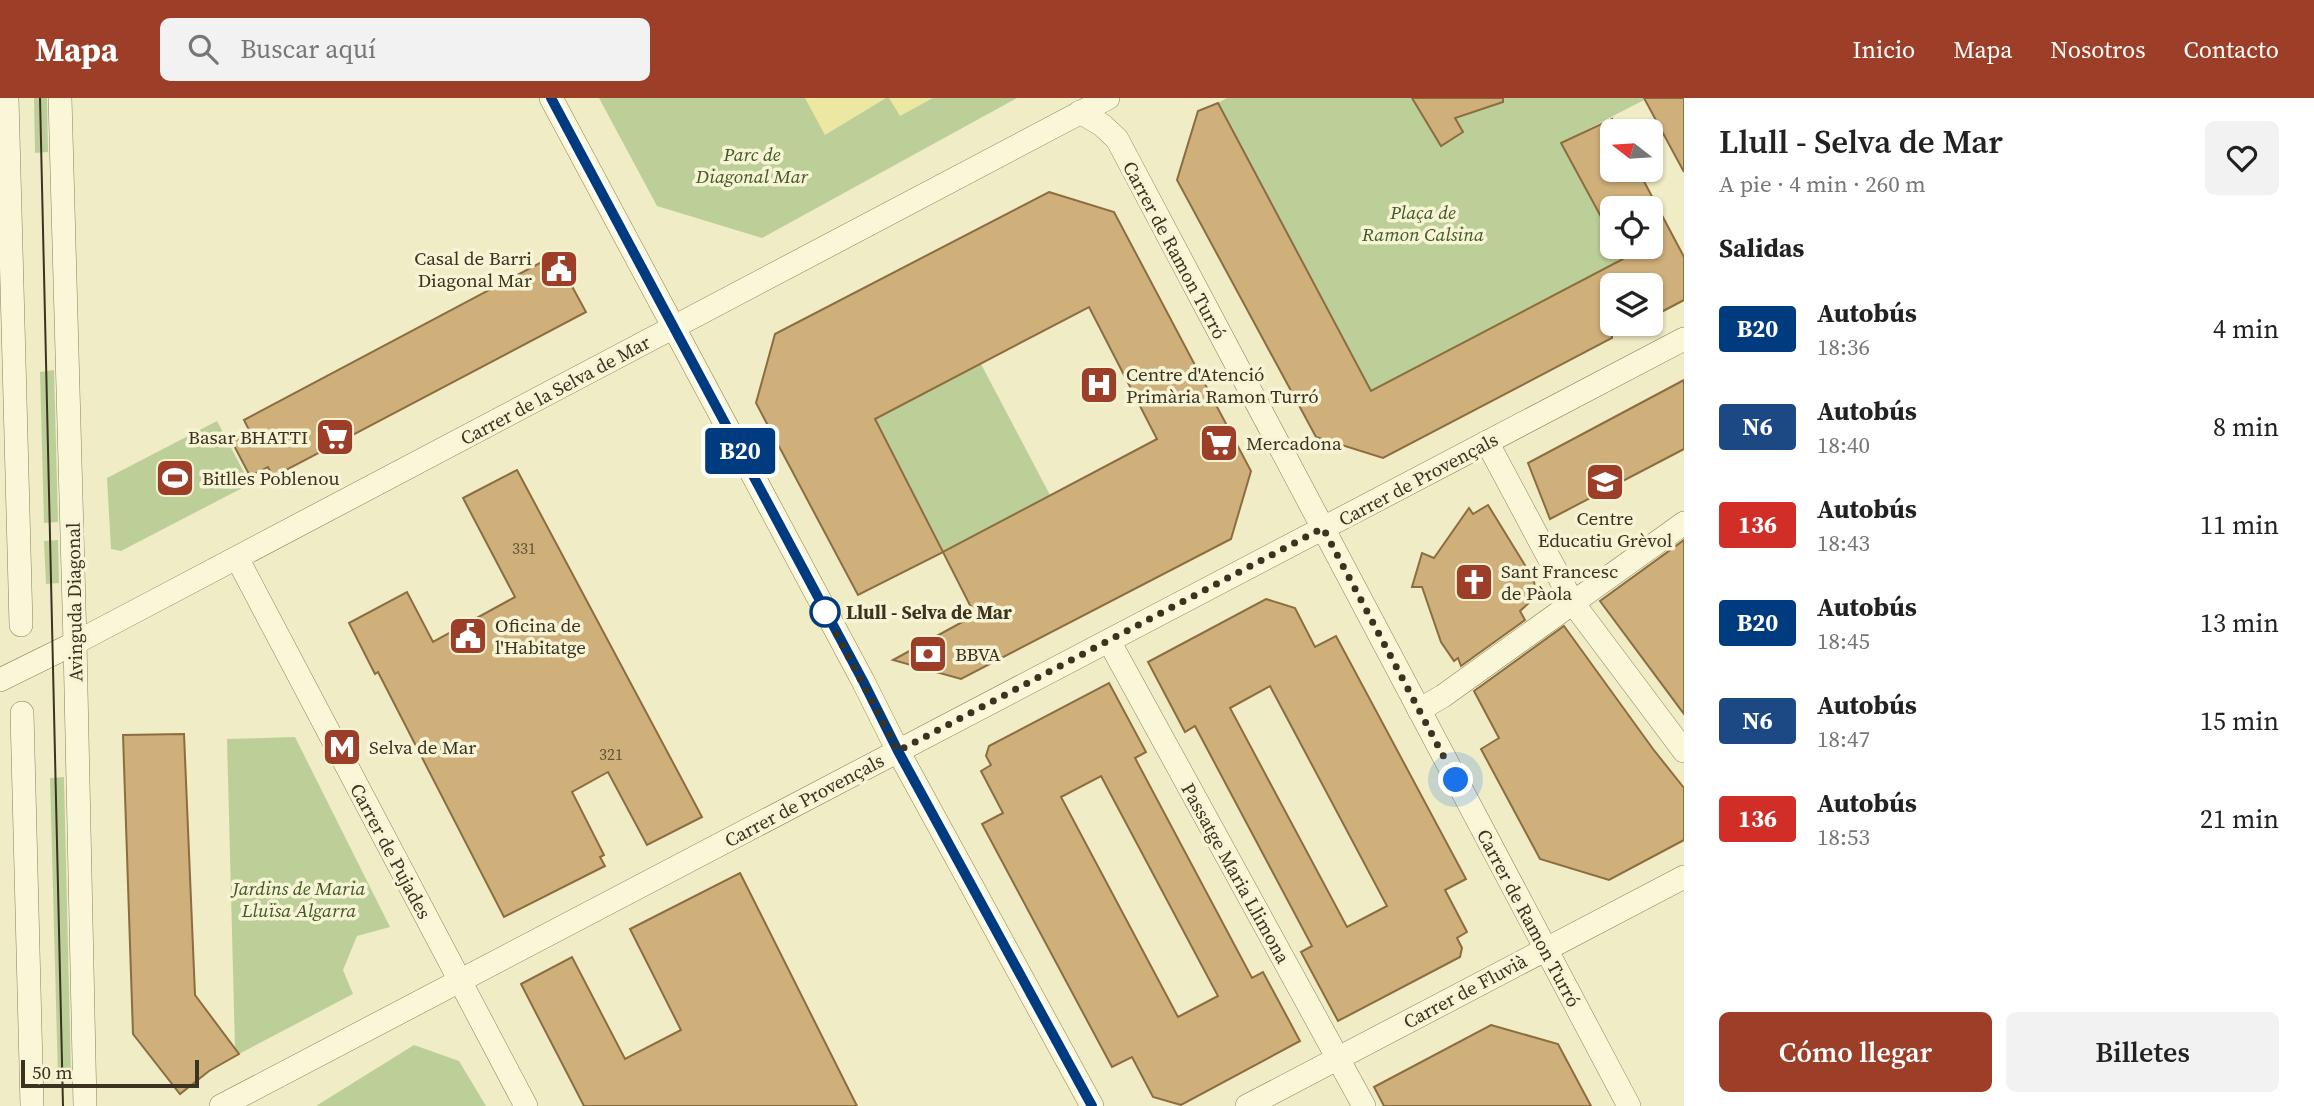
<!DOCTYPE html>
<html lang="es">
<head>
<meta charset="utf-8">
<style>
	:root { --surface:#fff; --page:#f2f2f2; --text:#222; --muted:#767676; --accent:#9d3f28 }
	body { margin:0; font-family:"Source Serif 4",serif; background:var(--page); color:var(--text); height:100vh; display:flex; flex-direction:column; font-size:26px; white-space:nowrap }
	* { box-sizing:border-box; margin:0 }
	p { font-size:23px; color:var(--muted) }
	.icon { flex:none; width:38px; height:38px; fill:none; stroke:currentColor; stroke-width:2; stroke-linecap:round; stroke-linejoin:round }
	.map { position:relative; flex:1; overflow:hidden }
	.side { display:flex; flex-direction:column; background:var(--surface); width:630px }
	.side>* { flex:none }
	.badge { padding:0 14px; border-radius:5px; font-size:24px; line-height:46px }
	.needle { width:46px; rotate:287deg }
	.buttons { position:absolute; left:1600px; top:21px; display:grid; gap:14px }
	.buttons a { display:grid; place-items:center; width:63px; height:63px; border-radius:10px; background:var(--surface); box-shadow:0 2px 5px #0004; font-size:35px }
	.scale { position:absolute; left:21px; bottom:18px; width:178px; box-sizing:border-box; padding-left:7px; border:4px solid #3b331f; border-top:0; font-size:19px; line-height:24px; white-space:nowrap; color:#3b331f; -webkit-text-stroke:5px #f7f4d5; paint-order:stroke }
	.you { position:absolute; width:35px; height:35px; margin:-18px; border:5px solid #fff; border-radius:50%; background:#1a73e8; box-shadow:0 0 0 10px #1a73e833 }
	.map>.badge { position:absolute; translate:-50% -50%; box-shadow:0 0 0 4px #fff }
	h2 { padding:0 35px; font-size:26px; line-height:63px }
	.round { display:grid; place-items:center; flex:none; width:74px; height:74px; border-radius:10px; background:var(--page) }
	.head { display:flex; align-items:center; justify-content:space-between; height:119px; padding:0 35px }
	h1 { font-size:33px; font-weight:600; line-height:52px }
	.primary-button { display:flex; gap:14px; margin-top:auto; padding:14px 35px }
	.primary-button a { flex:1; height:80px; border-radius:10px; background:var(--accent); color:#fff; font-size:28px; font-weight:600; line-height:80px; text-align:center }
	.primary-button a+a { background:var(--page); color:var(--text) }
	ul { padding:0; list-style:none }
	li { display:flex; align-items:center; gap:21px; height:98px; padding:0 35px }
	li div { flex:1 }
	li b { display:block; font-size:26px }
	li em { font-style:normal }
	li .badge { min-width:77px; font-weight:700; text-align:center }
	header { display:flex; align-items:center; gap:42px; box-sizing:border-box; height:98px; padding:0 35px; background:var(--accent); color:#fff }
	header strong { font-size:33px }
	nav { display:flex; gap:38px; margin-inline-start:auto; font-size:24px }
	.search { width:490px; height:63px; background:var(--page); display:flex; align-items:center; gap:18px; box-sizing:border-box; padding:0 24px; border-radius:10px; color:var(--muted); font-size:26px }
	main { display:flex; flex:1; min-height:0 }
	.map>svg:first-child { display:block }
</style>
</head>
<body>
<header>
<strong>Mapa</strong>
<div class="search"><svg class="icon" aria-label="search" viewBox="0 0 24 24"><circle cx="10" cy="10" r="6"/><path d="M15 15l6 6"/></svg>Buscar aquí</div>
<nav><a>Inicio</a><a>Mapa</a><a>Nosotros</a><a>Contacto</a></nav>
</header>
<main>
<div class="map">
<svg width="1684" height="1008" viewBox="0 0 1684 1008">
	<rect width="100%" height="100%" fill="#f0ecc6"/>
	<g fill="#bdcf99">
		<path d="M 34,0 L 47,0 L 48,54 L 35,55 Z"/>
		<path d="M 599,0 L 1017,0 L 762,140 L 657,108 Z"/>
		<path d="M 1227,0 L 1643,0 L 1644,2 L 1561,45 L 1612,139 L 1612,149 L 1617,149 L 1623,161 L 1371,294 L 1218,5 Z"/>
		<path d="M 981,266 L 1050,397 L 943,454 L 875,321 Z"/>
		<path d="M 54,272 L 58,424 L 44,425 L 40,274 Z"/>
		<path d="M 217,323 L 250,386 L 121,453 L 111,451 L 107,380 Z"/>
		<path d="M 58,442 L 59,485 L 46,486 L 44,443 Z"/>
		<path d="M 295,639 L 390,829 L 357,838 L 343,872 L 353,896 L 239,956 L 235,951 L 227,641 Z"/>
		<path d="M 64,679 L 71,979 L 58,980 L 50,680 Z"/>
		<path d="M 414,947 L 459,963 L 486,1008 L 316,1008 Z"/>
	</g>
	<g fill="#ece8a2">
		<path d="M 805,0 L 886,0 L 825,37 Z"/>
		<path d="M 889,0 L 933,0 L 900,18 Z"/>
	</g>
	<g fill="#cfaf7a" stroke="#8c6d3f" stroke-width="2" fill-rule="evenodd">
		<path d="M 1412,0 L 1503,0 L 1503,4 L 1455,20 L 1463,34 L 1441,48 Z"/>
		<path d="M 1644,0 L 1684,0 L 1684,74 Z"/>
		<path d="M 1218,5 L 1371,293 L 1623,161 L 1617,149 L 1650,149 L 1650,110 L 1612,110 L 1612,139 L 1561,45 L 1612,21 L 1612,72 L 1638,72 L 1684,159 L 1684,202 L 1650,220 L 1650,187 L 1612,187 L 1612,240 L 1383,360 L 1316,339 L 1177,82 L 1198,13 Z"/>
		<path d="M 1049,94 L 1114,114 L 1251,373 L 1231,441 L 961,581 L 893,562 L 975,517 L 943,454 L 858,497 L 756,305 L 775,236 ZM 1089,209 L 1157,341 L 943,454 L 875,321 Z"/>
		<path d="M 555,157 L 586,214 L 273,379 L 268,369 L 250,378 L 231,342 L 249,332 L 244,322 Z"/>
		<path d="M 1684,282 L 1684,351 L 1550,421 L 1528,365 Z"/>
		<path d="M 517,372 L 702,719 L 647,747 L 608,674 L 572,694 L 604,757 L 600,759 L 605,768 L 504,819 L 378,574 L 375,576 L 349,525 L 407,494 L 433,544 L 515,499 L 463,400 Z"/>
		<path d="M 1488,407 L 1534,482 L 1535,493 L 1530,504 L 1520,513 L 1525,522 L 1461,568 L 1458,560 L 1454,563 L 1441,544 L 1422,489 L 1412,489 L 1422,455 L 1434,460 L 1469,410 L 1473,416 Z"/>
		<path d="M 1684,442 L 1684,616 L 1600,503 Z"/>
		<path d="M 1266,501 L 1295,510 L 1315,549 L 1336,538 L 1466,781 L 1445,792 L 1467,834 L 1457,840 L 1462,850 L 1460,859 L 1338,923 L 1301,854 L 1312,848 L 1195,628 L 1185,634 L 1148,564 ZM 1270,588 L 1387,808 L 1347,829 L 1230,610 Z"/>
		<path d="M 1564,528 L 1653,651 L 1684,690 L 1684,742 L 1609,782 L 1540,761 L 1481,651 L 1499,640 L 1474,593 Z"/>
		<path d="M 1109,585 L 1146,654 L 1135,660 L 1252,880 L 1263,874 L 1300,943 L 1181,1007 L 1153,999 L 1132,959 L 1112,969 L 982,726 L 1003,715 L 981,673 L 991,667 L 986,658 L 989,648 ZM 1101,678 L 1218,898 L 1178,919 L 1061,699 Z"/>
		<path d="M 184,636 L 195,897 L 239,956 L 209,973 L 180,996 L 133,936 L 123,637 Z"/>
		<path d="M 740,775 L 857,1008 L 584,1008 L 521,886 L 572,859 L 625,961 L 681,932 L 630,831 Z"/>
		<path d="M 1491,927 L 1558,946 L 1591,1008 L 1384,1008 L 1374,989 Z"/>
	</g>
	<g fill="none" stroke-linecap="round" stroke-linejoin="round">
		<g stroke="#8c7f5b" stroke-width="24">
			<g id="minor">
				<path d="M 7,0 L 21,527"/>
				<path d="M 60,0 L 75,545 L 85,1008"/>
				<path d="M 551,0 L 863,583 L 898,653 L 1092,1008"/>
				<path d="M 1080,14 L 1102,27 L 1117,41 L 1629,1008"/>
				<path d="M 1487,344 L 1573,505 L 1684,653"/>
				<path d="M 237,460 L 526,1008"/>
				<path d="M 1109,543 L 1364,1008"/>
				<path d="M 0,582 L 75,545 L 1108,0"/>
				<path d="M 1419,612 L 1443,598 L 1684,425"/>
				<path d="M 22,615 L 32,1008"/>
				<path d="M 221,1008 L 1684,241"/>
				<path d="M 1247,1008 L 1684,779"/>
			</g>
		</g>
		<use href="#minor" stroke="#faf7d9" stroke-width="23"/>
		<path stroke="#3b331f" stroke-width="2" d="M 40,0 L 63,1008"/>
	</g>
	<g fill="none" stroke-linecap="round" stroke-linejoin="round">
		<g stroke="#fff" stroke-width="16">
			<path id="line" d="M 551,0 L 863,583 L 898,653 L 1092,1008"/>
		</g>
		<use href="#line" stroke="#003b80" stroke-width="10"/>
		<path stroke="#3b331f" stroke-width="7" stroke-dasharray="0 12.6" d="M 825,514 L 898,653 L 1323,430 L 1456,682"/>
	</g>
	<defs>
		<g id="civic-square" transform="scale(2.0125)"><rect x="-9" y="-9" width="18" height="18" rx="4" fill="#9d3f28" stroke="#f7f4d5"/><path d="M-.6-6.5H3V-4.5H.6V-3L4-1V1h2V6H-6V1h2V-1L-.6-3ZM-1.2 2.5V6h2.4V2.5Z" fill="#fff"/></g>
		<g id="hospital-square" transform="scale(2.0125)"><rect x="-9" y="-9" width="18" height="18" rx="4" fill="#9d3f28" stroke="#f7f4d5"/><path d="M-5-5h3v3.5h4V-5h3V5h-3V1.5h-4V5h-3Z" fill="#fff"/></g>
		<g id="supermarket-square" transform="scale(2.0125)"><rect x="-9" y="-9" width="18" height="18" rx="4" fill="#9d3f28" stroke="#f7f4d5"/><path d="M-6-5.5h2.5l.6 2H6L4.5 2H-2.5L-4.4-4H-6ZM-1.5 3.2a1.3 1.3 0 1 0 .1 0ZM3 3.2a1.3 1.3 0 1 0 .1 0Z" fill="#fff"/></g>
		<g id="stadium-square" transform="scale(2.0125)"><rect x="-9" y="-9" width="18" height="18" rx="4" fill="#9d3f28" stroke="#f7f4d5"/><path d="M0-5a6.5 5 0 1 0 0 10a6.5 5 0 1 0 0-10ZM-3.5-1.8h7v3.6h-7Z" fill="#fff"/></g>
		<g id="school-square" transform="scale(2.0125)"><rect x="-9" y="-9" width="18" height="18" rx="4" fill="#9d3f28" stroke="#f7f4d5"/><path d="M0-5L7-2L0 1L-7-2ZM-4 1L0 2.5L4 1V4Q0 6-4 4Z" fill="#fff"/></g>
		<g id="church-square" transform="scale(2.0125)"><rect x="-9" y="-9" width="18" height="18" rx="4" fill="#9d3f28" stroke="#f7f4d5"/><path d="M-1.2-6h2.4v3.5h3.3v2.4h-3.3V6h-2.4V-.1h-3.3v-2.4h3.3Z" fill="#fff"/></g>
		<g id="bank-square" transform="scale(2.0125)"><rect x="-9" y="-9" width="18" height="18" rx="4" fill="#9d3f28" stroke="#f7f4d5"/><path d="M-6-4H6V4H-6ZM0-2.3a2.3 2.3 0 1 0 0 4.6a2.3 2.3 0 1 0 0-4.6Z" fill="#fff"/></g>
		<g id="metro-square" transform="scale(2.0125)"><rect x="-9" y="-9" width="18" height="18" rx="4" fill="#9d3f28" stroke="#f7f4d5"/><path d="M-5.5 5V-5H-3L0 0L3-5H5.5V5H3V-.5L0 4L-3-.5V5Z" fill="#fff"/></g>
	</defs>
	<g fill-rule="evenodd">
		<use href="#civic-square" x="559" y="171"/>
		<use href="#hospital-square" x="1099" y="287"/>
		<use href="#supermarket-square" x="335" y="339"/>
		<use href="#supermarket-square" x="1219" y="345"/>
		<use href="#stadium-square" x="175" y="380"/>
		<use href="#school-square" x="1605" y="384"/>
		<use href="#church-square" x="1474" y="484"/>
		<use href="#civic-square" x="468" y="538"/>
		<use href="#bank-square" x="928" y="556"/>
		<use href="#metro-square" x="342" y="649"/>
	</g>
	<circle fill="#fff" stroke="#003b80" stroke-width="3.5" cx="825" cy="514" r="14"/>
	<g text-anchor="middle" stroke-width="7" stroke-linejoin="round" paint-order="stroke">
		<g font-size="16" fill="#605236">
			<text x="524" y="456">331</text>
			<text x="611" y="662">321</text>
		</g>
		<g font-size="19" font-style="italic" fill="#415925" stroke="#f7f4d5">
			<text x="752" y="63">Parc de<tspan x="752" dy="22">Diagonal Mar</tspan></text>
			<text x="1423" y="121">Plaça de<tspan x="1423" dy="22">Ramon Calsina</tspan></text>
			<text x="299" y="797">Jardins de Maria<tspan x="299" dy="22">Lluïsa Algarra</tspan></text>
		</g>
		<g font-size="19" fill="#3b331f" stroke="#f7f4d5">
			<text transform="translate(1175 152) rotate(62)" y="7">Carrer de Ramon Turró</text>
			<text transform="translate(555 292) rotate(-28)" y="7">Carrer de la Selva de Mar</text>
			<text transform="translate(1418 381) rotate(-28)" y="7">Carrer de Provençals</text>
			<text transform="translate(74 504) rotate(-91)" y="7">Avinguda Diagonal</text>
			<text transform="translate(804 702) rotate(-28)" y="7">Carrer de Provençals</text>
			<text transform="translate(391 753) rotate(62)" y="7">Carrer de Pujades</text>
			<text transform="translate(1236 775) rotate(61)" y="7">Passatge Maria Llimona</text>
			<text transform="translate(1529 820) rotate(62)" y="7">Carrer de Ramon Turró</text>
			<text transform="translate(1465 893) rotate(-28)" y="7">Carrer de Fluvià</text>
		</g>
		<g font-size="19" fill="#3b331f" stroke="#f7f4d5" text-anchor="start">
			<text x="532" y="167" text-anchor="end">Casal de Barri<tspan x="532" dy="22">Diagonal Mar</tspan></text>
			<text x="1126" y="283">Centre d'Atenció<tspan x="1126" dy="22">Primària Ramon Turró</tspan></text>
			<text x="308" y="346" text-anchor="end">Basar BHATTI</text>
			<text x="1246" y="352">Mercadona</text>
			<text x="202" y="387">Bitlles Poblenou</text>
			<text x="1605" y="427" text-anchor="middle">Centre<tspan x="1605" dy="22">Educatiu Grèvol</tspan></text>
			<text x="1501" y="480">Sant Francesc<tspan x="1501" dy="22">de Pàola</tspan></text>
			<text x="495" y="534">Oficina de<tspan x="495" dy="22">l'Habitatge</tspan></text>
			<text x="955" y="563">BBVA</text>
			<text x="369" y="656">Selva de Mar</text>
		</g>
		<g font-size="19" font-weight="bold" fill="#3b331f" stroke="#f7f4d5" text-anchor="start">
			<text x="846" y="521">Llull - Selva de Mar</text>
		</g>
	</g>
</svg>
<div class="buttons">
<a><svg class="needle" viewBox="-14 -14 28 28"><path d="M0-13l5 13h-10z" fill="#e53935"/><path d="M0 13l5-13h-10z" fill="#767676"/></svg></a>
<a><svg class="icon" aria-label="locate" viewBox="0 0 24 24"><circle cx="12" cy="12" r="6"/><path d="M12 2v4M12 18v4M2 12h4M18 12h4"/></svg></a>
<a><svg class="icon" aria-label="layers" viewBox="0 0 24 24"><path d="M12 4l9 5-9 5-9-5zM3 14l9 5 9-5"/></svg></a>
</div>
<div class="scale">50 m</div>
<div class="you" style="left:1456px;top:682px"></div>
<b class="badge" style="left:740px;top:353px;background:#003b80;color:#fff">B20</b>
</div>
<section class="side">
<div class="head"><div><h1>Llull - Selva de Mar</h1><p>A pie · 4 min · 260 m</p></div><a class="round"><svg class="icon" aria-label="heart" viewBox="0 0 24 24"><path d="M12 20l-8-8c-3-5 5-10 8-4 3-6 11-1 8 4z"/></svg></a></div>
<h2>Salidas</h2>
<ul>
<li><span class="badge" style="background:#003b80;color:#fff">B20</span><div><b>Autobús</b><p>18:36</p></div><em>4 min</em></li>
<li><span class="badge" style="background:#1c4883;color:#fff">N6</span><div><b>Autobús</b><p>18:40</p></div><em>8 min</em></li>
<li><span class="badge" style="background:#d02e26;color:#fff">136</span><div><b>Autobús</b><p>18:43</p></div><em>11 min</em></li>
<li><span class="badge" style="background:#003b80;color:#fff">B20</span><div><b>Autobús</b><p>18:45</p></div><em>13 min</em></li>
<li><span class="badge" style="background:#1c4883;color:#fff">N6</span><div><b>Autobús</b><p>18:47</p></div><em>15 min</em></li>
<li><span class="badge" style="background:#d02e26;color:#fff">136</span><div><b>Autobús</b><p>18:53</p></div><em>21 min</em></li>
</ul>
<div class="primary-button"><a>Cómo llegar</a><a>Billetes</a></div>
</section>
</main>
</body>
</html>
